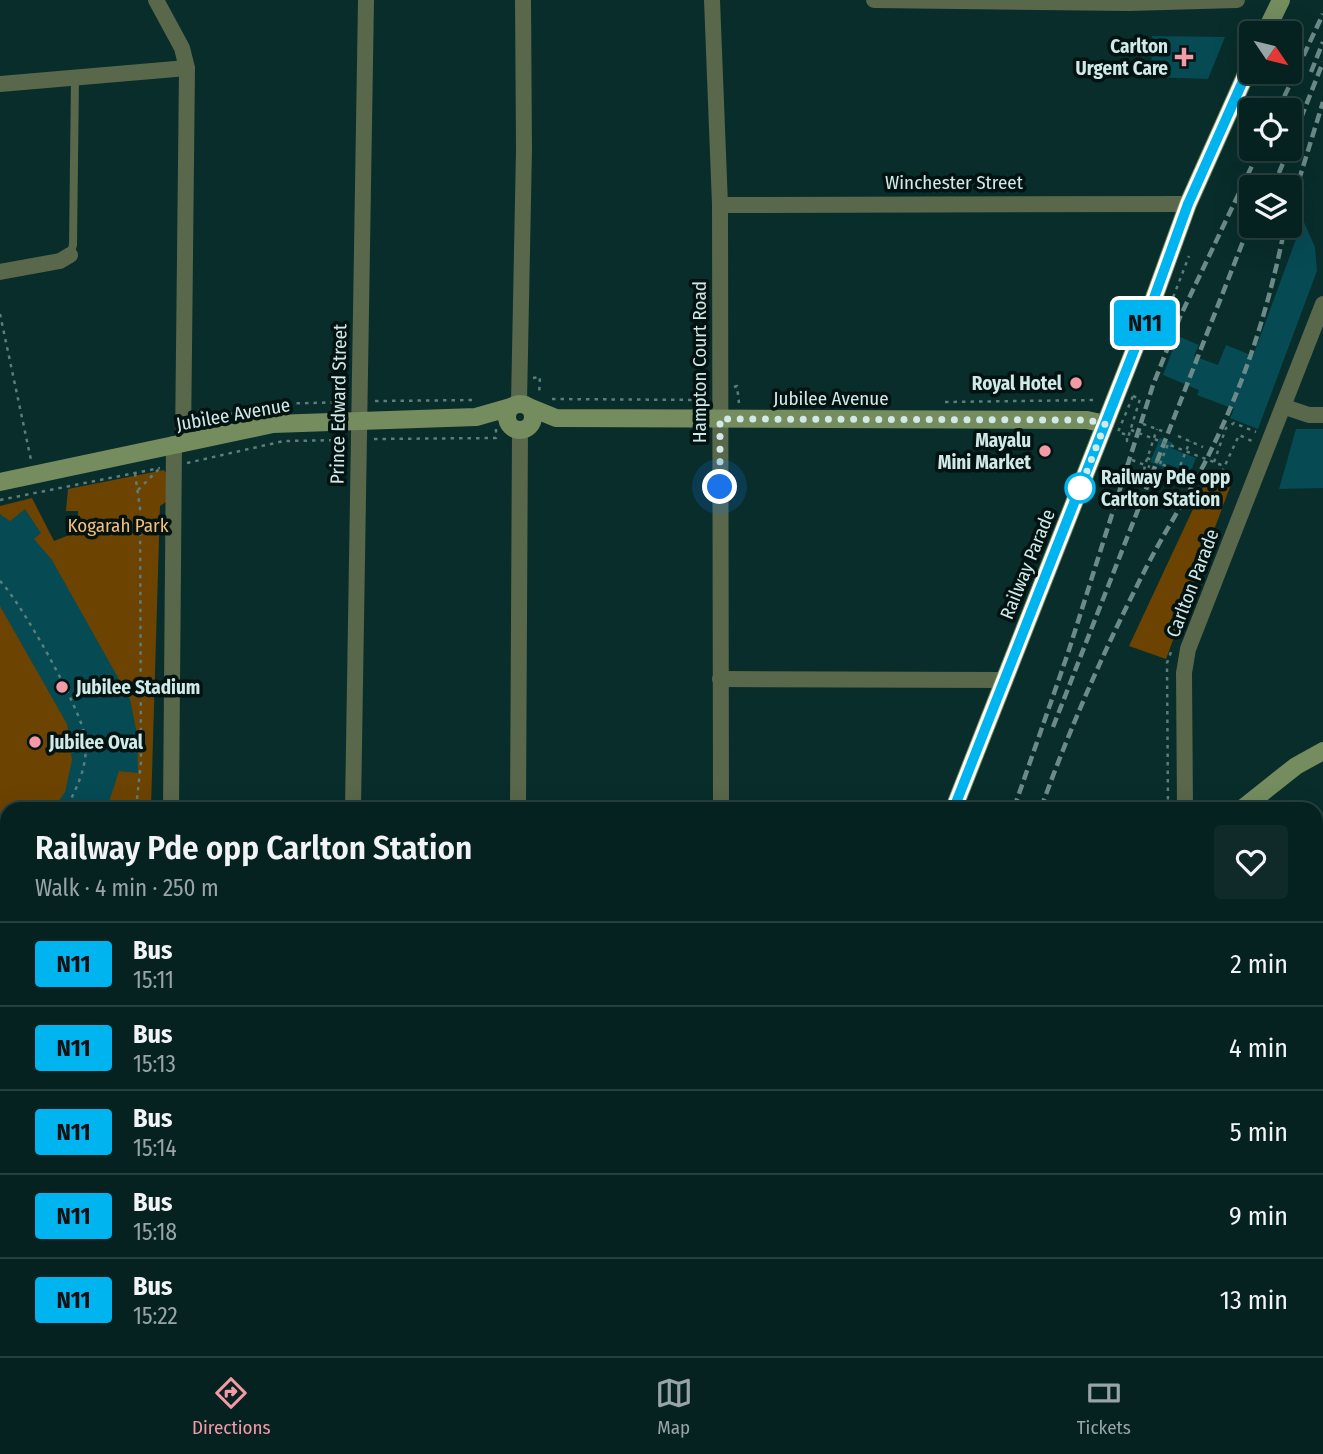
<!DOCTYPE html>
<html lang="en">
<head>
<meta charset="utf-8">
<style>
	:root { --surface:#062220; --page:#0f2a29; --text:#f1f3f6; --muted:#98a4a5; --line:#273f3e; --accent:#f39aa7 }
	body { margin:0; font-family:"Fira Sans Condensed",sans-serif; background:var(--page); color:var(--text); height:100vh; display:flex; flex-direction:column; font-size:26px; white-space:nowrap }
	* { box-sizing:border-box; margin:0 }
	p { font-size:23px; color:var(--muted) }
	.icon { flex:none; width:38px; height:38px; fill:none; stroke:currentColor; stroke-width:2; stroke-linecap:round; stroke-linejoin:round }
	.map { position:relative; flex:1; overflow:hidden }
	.panel { position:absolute; left:0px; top:802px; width:1323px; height:555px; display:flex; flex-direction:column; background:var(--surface); border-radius:21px 21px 0 0; box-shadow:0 7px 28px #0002,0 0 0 2px var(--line) }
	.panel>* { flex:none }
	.badge { padding:0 14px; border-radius:5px; font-size:24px; line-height:46px }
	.needle { width:46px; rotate:125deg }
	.tools { position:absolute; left:1239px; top:21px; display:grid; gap:14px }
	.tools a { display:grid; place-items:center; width:63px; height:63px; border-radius:7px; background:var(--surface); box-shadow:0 7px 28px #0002,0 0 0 2px var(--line); font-size:35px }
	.you { position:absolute; width:35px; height:35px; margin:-18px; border:5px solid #fff; border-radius:50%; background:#1a73e8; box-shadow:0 0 0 10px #1a73e833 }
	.map>.badge { position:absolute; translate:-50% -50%; box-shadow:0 0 0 4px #fff }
	.round { display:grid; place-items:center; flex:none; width:74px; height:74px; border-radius:7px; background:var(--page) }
	.head { display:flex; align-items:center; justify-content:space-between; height:119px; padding:0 35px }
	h1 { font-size:33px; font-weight:600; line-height:52px }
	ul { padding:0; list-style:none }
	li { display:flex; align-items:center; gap:21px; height:84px; padding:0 35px; border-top:2px solid var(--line) }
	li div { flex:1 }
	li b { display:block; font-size:26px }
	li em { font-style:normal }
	li .badge { min-width:77px; font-weight:700; text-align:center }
	.dock { display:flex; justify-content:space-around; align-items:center; height:98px; border-top:2px solid var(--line); background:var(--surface); font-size:19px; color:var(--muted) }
	.dock a { display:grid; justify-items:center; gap:4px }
	.dock .on { color:var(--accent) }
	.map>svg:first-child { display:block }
</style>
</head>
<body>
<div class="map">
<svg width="1323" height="1356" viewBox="0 0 1323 1356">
	<rect width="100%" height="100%" fill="#082d2b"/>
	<g fill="#6c4300">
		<path d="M 164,470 L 168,476 L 169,500 L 160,506 L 151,808 L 7,808 L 7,913 L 0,914 L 0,506 L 32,498 L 54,541 L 77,532 L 78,511 L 66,511 L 68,489 Z"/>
		<path d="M 1208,477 L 1230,487 L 1166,659 L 1129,646 Z"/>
	</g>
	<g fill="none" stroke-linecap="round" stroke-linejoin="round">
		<g stroke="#170026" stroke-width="4.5">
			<path d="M 1316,977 L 1323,963"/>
			<path d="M 1169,1349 L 1171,1356"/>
		</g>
	</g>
	<g fill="#064a53">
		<path d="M 1152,36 L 1225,37 L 1208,79 L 1151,77 Z"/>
		<path d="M 1303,220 L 1315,247 L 1317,271 L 1258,429 L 1230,418 L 1234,409 L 1197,395 L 1199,390 L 1163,375 L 1178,336 L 1199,345 L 1194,356 L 1218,365 L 1226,345 L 1253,356 Z"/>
		<path d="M 1296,429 L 1323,429 L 1323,488 L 1279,489 Z"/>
		<path d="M 1160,438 L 1173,443 L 1171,448 L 1196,458 L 1190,473 L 1167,464 L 1165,468 L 1150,462 Z"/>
		<path d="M 25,509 L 41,533 L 34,539 L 52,560 L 130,699 L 137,734 L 138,773 L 119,771 L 107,808 L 54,808 L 65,792 L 72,760 L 67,724 L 0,606 L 0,514 L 10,521 Z"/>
	</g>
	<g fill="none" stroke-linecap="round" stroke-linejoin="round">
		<g stroke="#5d7d7b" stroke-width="2.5" stroke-dasharray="3.5 5" stroke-linecap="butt">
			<path d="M 0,314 L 31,460"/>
			<path d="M 1161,329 L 1189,256"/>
			<path d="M 533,378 L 540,377 L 539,395"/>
			<path d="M 734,387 L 737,386 L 739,403"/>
			<path d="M 1133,396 L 1140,399 L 1127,441 L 1127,435 L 1118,432 Z"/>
			<path d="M 552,399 L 703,400 L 704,391"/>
			<path d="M 375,401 L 476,400"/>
			<path d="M 945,402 L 1095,400"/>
			<path d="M 198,411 L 202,411 L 202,421 L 273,404 L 347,402"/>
			<path d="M 1143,424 L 1165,432"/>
			<path d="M 1178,436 L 1203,447"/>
			<path d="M 374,439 L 496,438 L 496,427"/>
			<path d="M 1132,460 L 1150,467"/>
			<path d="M 1146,462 L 1157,429"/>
			<path d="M 1214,462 L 1226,428 L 1234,423 L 1256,432"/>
			<path d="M 187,463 L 284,441 L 346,440"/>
			<path d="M 1160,464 L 1168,444"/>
			<path d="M 1186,471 L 1185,474 L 1178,471 L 1190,441"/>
			<path d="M 1222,472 L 1239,435 L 1252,441"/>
			<path d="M 135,473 L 140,508 L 141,762 L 136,808"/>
			<path d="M 1165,473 L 1178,478"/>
			<path d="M 1175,483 L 1178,478 L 1187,481"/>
			<path d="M 138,490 L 160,468"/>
			<path d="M 0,500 L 160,468"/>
			<path d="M 0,581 C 21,602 81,709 85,737 C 89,762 78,787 66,808"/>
			<path d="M 1168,808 L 1167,663 L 1171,652"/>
			<path d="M 0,862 L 7,860"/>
		</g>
		<g stroke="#59674b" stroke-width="8">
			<path d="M 70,255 L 73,245 L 75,78"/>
			<path d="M 1316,1071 L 1323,1071"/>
			<path d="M 0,1143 L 7,1143"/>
			<path d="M 1316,1331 L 1323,1331"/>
		</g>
		<g stroke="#59674b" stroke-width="16">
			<path d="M 156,0 L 182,48 L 187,68 L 183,443"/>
			<path d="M 712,0 L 720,205 L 721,808"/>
			<path d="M 874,0 L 1129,3 L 1237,0"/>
			<path d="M 0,84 L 187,68"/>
			<path d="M 720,205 L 1188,204"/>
			<path d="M 0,272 L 60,261 L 70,255"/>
			<path d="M 519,403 L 524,149 L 523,0"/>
			<path d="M 1285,407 L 1309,415 L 1323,415"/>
			<path d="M 720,679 L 1004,680"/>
			<path d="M 171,808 L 174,444"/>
			<path d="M 353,808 L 366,0"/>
			<path d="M 518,808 L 520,430"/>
			<path d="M 1185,808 L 1184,673 L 1188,649 L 1323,304"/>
			<path d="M 1316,938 L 1323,938"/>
			<path d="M 1316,1204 L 1323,1204"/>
			<path d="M 109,1349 L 110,1356"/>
			<path d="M 307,1356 L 307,1349"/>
			<path d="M 503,1356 L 503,1349"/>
		</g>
		<g stroke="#748c5e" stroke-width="18">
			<path d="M 1265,33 L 1281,0"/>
			<circle cx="520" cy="417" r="13"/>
			<path d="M 529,407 L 556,418 L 1087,420 L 1105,424"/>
			<path d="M 0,482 L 273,424 L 476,417 L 511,407"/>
			<path d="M 954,808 L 1146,320 L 1188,204 L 1251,63"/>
			<path d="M 1243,808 L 1296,766 L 1323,751"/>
			<path d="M 0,935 L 7,935"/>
			<path d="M 916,1349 L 916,1356"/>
			<path d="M 816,1356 L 817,1349"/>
			<path d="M 836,1356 L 839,1349"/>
		</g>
		<g stroke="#6b8a88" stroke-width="4.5" stroke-dasharray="10 5" stroke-linecap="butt">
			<path d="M 1311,72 L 1323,42"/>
			<path d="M 1278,110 L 1323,14"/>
			<path d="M 1290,146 L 1323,62"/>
			<path d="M 1273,187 L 1289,149"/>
			<path d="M 1290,209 L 1323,102"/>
			<path d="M 1053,727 L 1251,221"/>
			<path d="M 1014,808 L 1068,653 L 1153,385 L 1180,317 L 1260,149"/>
			<path d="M 1041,808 C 1070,728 1104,650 1143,574 C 1164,531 1192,491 1212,448 C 1247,377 1270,303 1285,226"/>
			<path d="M 864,1356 L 864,1349"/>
			<path d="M 885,1356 L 886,1349"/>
		</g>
		<g stroke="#5d7d7b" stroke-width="2.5" stroke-dasharray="3.5 5" stroke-linecap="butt">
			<path d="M 1131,430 L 1224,466"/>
			<path d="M 1147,458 L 1178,471 L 1175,483"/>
			<path d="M 1144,470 L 1146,462"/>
		</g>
	</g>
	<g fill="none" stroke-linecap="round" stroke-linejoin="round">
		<g stroke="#fff" stroke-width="16">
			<path id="line" d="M 954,808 L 1146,320 L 1188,204 L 1251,63"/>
		</g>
		<use href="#line" stroke="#00b5ef" stroke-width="10"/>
		<path stroke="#d1e9e7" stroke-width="7" stroke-dasharray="0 12.6" d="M 720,487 L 720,419 L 1087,420 L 1105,424 L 1079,492 L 1080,488"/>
	</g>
	<g fill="#f39aa7" stroke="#021312" stroke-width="2.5">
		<path d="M1180.5 46.5h7v7h7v7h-7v7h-7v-7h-7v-7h7z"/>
		<circle cx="1076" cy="383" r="7"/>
		<circle cx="1045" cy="451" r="7"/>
		<circle cx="62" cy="687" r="7"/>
		<circle cx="35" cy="742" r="7"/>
	</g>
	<circle fill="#fff" stroke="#00b5ef" stroke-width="3.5" cx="1080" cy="488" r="14"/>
	<g text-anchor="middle" stroke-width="7" stroke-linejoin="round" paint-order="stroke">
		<g font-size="19" font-weight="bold" fill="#d1e9e7" stroke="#021312" text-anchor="end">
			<text x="1168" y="53">Carlton<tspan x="1168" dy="22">Urgent Care</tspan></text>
			<text x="1062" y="390">Royal Hotel</text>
			<text x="1031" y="447">Mayalu<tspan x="1031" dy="22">Mini Market</tspan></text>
			<text x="76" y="694" text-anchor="start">Jubilee Stadium</text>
			<text x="49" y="749" text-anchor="start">Jubilee Oval</text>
		</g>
		<g font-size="19" fill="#d1e9e7" stroke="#021312">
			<text x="954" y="189">Winchester Street</text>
			<text transform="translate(699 362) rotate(-90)" y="7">Hampton Court Road</text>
			<text x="831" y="405">Jubilee Avenue</text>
			<text transform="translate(338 404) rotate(-89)" y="7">Prince Edward Street</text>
			<text transform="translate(233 414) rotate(-10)" y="7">Jubilee Avenue</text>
			<text transform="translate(1027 564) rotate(-68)" y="7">Railway Parade</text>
			<text transform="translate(1192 583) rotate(-69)" y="7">Carlton Parade</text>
		</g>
		<g font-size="19" font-weight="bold" fill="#d1e9e7" stroke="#021312" text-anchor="start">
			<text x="1101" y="484">Railway Pde opp<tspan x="1101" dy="22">Carlton Station</tspan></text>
		</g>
		<g font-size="19" fill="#f6bd7a" stroke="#021312">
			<text x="118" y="532">Kogarah Park</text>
		</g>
	</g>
</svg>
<div class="tools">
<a><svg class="needle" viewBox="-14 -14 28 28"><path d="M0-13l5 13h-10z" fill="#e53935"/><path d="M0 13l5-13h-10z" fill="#98a4a5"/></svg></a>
<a><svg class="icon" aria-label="locate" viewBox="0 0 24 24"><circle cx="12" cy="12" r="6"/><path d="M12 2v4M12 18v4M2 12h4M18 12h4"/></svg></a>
<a><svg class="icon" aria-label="layers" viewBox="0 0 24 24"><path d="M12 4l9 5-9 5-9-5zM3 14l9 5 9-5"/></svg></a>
</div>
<div class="you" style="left:720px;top:487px"></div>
<b class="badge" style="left:1145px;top:323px;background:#00b5ef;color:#111">N11</b>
<section class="panel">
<div class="head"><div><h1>Railway Pde opp Carlton Station</h1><p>Walk · 4 min · 250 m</p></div><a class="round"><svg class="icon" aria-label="heart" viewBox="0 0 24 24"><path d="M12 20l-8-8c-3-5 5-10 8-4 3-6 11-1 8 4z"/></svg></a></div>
<ul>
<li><span class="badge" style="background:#00b5ef;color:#111">N11</span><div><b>Bus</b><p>15:11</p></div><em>2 min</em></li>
<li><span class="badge" style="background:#00b5ef;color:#111">N11</span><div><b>Bus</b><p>15:13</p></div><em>4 min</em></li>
<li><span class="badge" style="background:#00b5ef;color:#111">N11</span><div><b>Bus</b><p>15:14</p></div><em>5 min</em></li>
<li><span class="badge" style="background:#00b5ef;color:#111">N11</span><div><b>Bus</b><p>15:18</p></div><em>9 min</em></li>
<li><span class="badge" style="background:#00b5ef;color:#111">N11</span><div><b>Bus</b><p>15:22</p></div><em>13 min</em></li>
</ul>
</section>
</div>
<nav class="dock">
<a class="on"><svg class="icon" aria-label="directions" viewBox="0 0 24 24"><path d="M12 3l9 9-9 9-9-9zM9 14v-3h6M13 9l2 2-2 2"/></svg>Directions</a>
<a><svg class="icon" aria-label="map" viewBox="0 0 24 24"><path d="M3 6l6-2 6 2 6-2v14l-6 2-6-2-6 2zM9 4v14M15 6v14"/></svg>Map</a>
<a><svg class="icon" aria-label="tickets" viewBox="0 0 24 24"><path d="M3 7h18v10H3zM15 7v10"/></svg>Tickets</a>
</nav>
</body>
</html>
